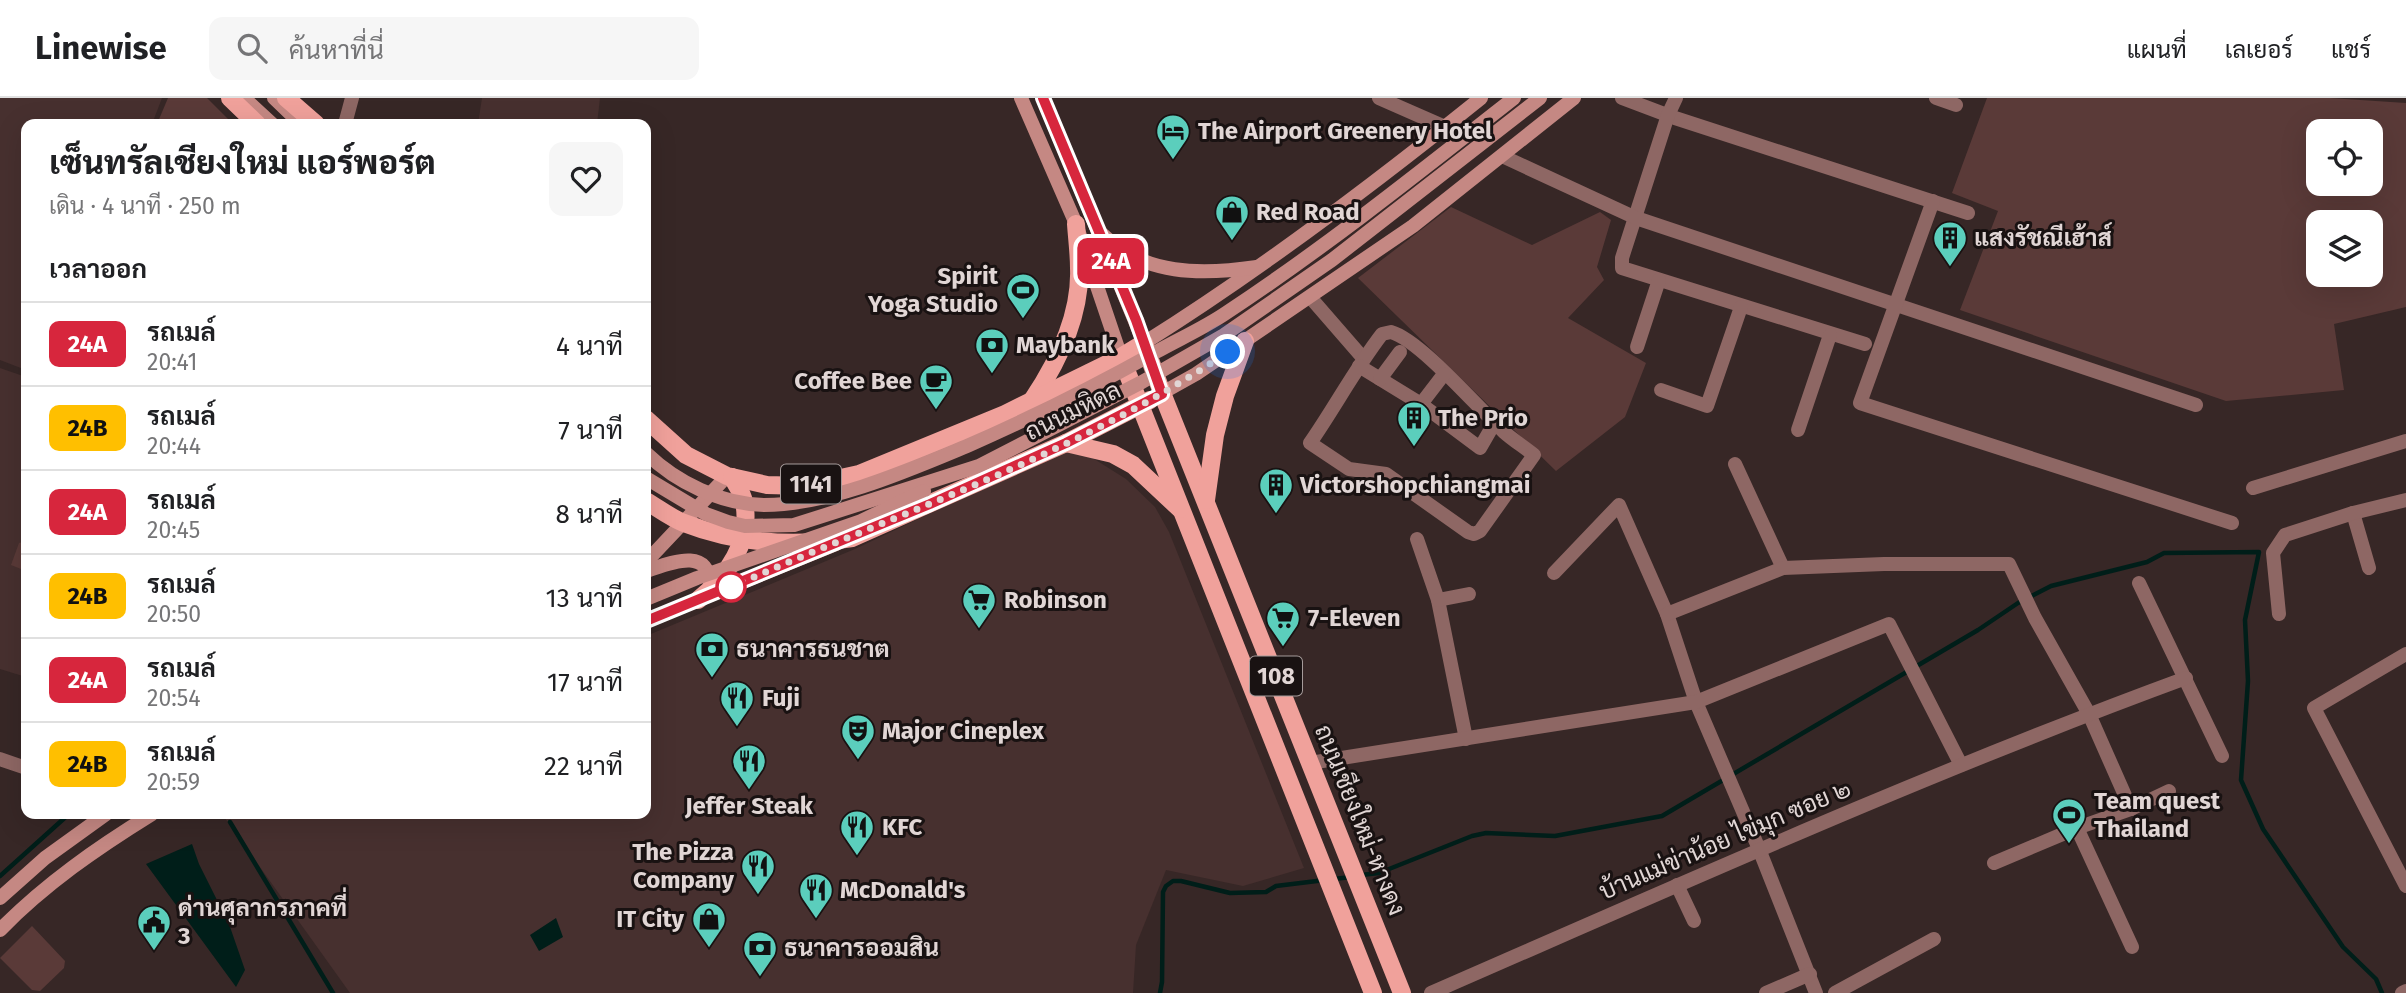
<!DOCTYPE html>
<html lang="th">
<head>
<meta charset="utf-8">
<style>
	:root { --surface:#fff; --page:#f6f6f6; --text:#202124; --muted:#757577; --line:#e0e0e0 }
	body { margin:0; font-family:"Fira Sans",Sarabun,sans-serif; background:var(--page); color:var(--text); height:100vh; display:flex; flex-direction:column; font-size:26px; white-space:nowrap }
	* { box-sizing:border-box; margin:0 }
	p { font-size:23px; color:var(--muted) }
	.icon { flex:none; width:38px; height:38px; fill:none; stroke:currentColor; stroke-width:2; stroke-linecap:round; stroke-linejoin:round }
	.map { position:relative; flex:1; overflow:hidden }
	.panel { position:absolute; left:21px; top:21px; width:630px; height:700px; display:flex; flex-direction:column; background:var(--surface); border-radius:14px; box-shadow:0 7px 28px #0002 }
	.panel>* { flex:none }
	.badge { padding:0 14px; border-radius:10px; font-size:24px; line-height:46px }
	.fabs { position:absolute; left:2306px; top:21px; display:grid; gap:14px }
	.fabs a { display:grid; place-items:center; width:77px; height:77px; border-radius:14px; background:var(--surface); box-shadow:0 7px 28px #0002; font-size:35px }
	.you { position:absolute; width:35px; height:35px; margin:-18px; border:5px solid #fff; border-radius:50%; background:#1a73e8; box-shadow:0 0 0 10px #1a73e833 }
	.map>.badge { position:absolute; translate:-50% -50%; box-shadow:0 0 0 4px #fff }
	h2 { padding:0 28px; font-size:26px; line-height:63px }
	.round { display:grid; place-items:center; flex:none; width:74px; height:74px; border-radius:14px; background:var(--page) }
	.head { display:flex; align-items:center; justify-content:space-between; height:119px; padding:0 28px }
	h1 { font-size:33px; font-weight:800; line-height:52px }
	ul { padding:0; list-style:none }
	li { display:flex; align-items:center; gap:21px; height:84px; padding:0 28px; border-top:2px solid var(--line) }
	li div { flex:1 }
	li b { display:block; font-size:26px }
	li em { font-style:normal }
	li .badge { min-width:77px; font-weight:700; text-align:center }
	header { display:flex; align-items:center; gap:42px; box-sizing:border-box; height:98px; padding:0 35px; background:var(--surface); border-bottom:2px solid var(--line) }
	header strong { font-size:33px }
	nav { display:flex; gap:38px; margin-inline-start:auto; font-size:24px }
	.search { width:490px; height:63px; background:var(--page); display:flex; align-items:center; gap:18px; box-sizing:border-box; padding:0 24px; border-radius:14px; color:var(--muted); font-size:26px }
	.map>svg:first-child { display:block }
</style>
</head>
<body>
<header>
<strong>Linewise</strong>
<div class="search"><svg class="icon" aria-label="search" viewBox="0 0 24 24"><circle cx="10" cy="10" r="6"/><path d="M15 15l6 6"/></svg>ค้นหาที่นี่</div>
<nav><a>แผนที่</a><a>เลเยอร์</a><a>แชร์</a></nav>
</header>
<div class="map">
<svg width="2406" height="895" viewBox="0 0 2406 895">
	<rect width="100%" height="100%" fill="#372726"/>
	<g fill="#47302f">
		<path d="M 0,0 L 162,0 L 152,26 L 26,26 L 26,272 L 0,262 Z"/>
		<path d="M 482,0 L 600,0 L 597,26 L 478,26 Z"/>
		<path d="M 0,270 L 26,279 L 26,579 L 0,571 Z"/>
		<path d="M 1062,353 L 1091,359 L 1126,381 L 1155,409 L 1169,434 L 1304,770 L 1243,788 L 1166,772 L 1136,847 L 1133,895 L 350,895 L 222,716 L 646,716 L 646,538 L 855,451 Z"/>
	</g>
	<g fill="#5a3a38" fill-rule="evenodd">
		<path d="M 168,0 L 207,0 L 233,26 L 157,26 Z"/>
		<path d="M 1987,0 L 2330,0 L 2406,5 L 2406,209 L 2334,226 L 2344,292 L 2226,303 L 1960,212 L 1998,113 L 1952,95 ZM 2319,33 L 2371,33 L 2371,86 L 2319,86 ZM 2319,124 L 2371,124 L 2371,177 L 2319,177 Z"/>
		<path d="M 1451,109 L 1532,147 L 1600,114 L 1611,122 L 1597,169 L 1604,182 L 1568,220 L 1646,265 L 1625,319 L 1556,373 L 1358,180 Z"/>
		<path d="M 26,443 L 26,473 L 11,467 L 19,445 Z"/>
		<path d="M 32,828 L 65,863 L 64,870 L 40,893 L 32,892 L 0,860 Z"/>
	</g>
	<g fill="#001e19">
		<path d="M 192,746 L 199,766 L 229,826 L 245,872 L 236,889 L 146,766 Z"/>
		<path d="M 556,820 L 563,839 L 539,853 L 530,837 Z"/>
	</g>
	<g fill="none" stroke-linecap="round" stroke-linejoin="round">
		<g stroke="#001e19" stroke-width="4.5">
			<path d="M 230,724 L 333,895"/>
			<path d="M 1361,777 L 1379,775 L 1472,738 L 1486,735 L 1555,738 L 1662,718 L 1978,532 L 2018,505 L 2051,488 L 2147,464 L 2164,455 L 2259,454 L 2245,522 L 2248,583 L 2241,682 L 2263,731 L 2343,849 L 2376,881 L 2382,895"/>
			<path d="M 0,778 L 69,716"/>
			<path d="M 1333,781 L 1352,779"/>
			<path d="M 1160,895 L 1162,884 L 1163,794 L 1166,788 L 1173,783 L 1181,783 L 1230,795 L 1266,794 L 1276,788 L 1325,782"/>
		</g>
		<g stroke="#8e6764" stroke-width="14">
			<path d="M 1379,0 L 1445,29"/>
			<path d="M 1622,0 L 1675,20 L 1968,115"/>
			<path d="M 1676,0 L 1668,17 L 1622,160 L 1622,170 L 1865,246"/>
			<path d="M 1936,0 L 1956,7"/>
			<path d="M 345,26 L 352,0"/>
			<path d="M 1502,58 L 1636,120 L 2196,307"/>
			<path d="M 1933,103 L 1860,305 L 2232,425"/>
			<path d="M 1310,199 L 1363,260"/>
			<path d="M 1391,234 C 1420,242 1479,311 1504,334 C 1513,342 1524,349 1534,357 L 1480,433 L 1474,436 L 1468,434 L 1386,376 L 1349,371 L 1310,345 C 1335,309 1355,271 1382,236 Z"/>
			<path d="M 1637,249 L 1659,182"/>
			<path d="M 1359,268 L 1421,306 L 1480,350 L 1495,324"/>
			<path d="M 1380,281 L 1400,254"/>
			<path d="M 1661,292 L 1707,308 L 1741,209"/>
			<path d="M 1421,306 L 1444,276"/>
			<path d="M 1798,332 L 1830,237"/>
			<path d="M 1735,366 L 1783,470"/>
			<path d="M 2253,390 L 2406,343"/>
			<path d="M 2353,415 L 2369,470"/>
			<path d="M 1417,441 L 1438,502 L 1466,641"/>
			<path d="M 1554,475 L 1619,407 L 1667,516 L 1696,604 L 1759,751 L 1816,895"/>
			<path d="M 2139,485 L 2222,658"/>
			<path d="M 1438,502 L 1469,496"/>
			<path d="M 1667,516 L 1783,470 L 1884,466 L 2009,466 L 2035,520 L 2089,616 L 2131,711"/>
			<path d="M 2279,516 L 2273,455 L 2285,437 L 2353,415 L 2406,402"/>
			<path d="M 2406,556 L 2314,610 L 2406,788"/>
			<path d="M 0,661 L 26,670"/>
			<path d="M 1310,665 L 1696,604 L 1889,526 L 1961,667"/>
			<path d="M 2077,730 L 2131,711 L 2169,693"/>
			<path d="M 1994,765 L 2077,730 L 2132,849"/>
			<path d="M 1677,787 L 1694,823"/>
			<path d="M 1431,895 C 1681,786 1930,674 2186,580"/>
			<path d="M 1766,895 L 1810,876"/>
			<path d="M 1835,895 L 1934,841"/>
			<path d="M 2402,895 L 2406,893"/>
		</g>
		<g stroke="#c58883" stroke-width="14">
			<path d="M 244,0 L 272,26"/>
			<path d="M 274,0 L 301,26"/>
			<path d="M 1021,0 L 1076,126 L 1121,259"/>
			<path d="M 1043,0 L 1144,245 C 1262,171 1373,87 1481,0"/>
			<path d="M 1102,136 C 1144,178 1202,177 1257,169"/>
			<path d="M 1162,295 L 1196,276 L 1413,128 L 1574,0"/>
			<path d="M 646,464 L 727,378"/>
			<path d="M 646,473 C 668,466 710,447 710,488"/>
			<path d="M 646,523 L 836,446"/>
			<path d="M 0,800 L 45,760 L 106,716"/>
			<path d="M 0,832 C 45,786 97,750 152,716"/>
		</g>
		<g stroke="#f0a19b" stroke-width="18">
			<path d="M 230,0 L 257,26"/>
			<path d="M 286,0 L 316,26"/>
			<path d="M 1121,259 L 1373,895"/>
			<path d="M 1033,301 C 1059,262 1081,217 1079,170 C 1079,155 1077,141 1076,126"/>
			<path d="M 646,321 L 686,357 L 727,378 L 767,387 L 804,388 L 859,376 L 1005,316 L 1121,259 L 1144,245 L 1162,295 L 1402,895"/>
			<path d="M 1066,345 L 1113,356 L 1133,367 L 1180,411"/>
			<path d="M 1206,402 L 1215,337 L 1225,298 L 1245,243"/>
			<path d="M 646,403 C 658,410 671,420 684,425 C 738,446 796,449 852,440 L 1066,345 L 1150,302"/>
			<path d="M 698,502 C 727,479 752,443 744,404 C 743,396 736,386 732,379"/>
		</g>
		<g stroke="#c58883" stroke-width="14">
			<path d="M 646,355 C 677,385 721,406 764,407 C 829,407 907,373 967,348 C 1031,320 1095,288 1156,254 C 1179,241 1204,230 1226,215 C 1326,149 1420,74 1514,0"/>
			<path d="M 646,380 L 706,416 L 728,424 L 745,428 L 794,427 L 979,368 L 1142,284 L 1224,237 L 1332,162 L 1540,0"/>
			<path d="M 646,501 L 697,480 L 861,423 L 924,393"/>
		</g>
	</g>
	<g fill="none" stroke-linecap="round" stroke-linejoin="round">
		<g stroke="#fff" stroke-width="16">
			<path id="line" d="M 646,523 L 930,406 L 1066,345 L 1162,296 L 1136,222 L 1043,0"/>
		</g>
		<use href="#line" stroke="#d7263d" stroke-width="10"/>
		<path stroke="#e1d6d5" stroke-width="7" stroke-dasharray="0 12.6" d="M 731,489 C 898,415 1076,357 1228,254"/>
	</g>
	<defs>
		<g id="hotel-pin" transform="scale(1.75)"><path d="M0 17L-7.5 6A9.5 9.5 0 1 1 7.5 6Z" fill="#5bcebc" stroke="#191212"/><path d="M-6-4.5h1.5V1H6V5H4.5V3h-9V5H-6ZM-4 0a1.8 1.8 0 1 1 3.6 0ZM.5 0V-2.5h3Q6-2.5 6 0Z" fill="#111"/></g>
		<g id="shop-pin" transform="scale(1.75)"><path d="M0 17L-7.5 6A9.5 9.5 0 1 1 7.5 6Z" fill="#5bcebc" stroke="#191212"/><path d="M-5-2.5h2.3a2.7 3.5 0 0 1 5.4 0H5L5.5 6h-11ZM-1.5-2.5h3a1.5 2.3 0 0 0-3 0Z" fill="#111"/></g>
		<g id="building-pin" transform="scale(1.75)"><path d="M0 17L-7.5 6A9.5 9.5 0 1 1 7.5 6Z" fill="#5bcebc" stroke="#191212"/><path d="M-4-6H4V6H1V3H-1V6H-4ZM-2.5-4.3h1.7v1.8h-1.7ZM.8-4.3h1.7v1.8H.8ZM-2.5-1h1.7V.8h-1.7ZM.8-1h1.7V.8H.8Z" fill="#111"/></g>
		<g id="stadium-pin" transform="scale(1.75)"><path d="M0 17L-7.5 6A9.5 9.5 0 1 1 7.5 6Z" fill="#5bcebc" stroke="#191212"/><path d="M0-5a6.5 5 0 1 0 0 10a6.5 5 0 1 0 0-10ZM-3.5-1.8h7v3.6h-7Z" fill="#111"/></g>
		<g id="bank-pin" transform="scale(1.75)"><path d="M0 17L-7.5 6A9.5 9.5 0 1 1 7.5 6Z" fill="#5bcebc" stroke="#191212"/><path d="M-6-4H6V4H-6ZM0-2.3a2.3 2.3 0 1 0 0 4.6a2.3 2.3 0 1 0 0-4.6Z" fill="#111"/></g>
		<g id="cafe-pin" transform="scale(1.75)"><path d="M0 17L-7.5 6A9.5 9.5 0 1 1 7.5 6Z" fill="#5bcebc" stroke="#191212"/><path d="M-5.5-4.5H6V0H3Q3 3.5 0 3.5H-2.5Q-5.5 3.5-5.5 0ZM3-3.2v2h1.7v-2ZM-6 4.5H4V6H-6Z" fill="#111"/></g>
		<g id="supermarket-pin" transform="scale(1.75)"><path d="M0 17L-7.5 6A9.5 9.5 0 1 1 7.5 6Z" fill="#5bcebc" stroke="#191212"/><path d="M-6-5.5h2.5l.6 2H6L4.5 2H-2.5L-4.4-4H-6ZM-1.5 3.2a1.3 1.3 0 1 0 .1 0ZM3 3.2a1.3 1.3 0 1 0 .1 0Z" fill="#111"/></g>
		<g id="restaurant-pin" transform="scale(1.75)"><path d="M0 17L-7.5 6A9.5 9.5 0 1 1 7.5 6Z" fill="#5bcebc" stroke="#191212"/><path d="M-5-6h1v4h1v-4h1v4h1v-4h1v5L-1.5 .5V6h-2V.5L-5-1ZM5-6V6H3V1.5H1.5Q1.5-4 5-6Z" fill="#111"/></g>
		<g id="theatre-pin" transform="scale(1.75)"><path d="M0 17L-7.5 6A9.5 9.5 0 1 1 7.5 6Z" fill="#5bcebc" stroke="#191212"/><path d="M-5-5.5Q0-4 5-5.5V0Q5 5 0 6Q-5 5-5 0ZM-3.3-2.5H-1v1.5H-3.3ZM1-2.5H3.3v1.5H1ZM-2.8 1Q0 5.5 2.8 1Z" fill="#111"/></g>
		<g id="civic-pin" transform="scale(1.75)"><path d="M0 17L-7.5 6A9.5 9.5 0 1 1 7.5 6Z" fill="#5bcebc" stroke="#191212"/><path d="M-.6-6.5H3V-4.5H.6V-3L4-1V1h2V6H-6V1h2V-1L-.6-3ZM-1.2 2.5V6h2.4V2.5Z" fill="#111"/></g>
	</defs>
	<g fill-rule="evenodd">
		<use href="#hotel-pin" x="1173" y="33"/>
		<use href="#shop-pin" x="1232" y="114"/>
		<use href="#building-pin" x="1950" y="140"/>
		<use href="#stadium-pin" x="1023" y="192"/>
		<use href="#bank-pin" x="992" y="247"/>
		<use href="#cafe-pin" x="936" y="283"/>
		<use href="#building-pin" x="1414" y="320"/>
		<use href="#building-pin" x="1276" y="387"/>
		<use href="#supermarket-pin" x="979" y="502"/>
		<use href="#supermarket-pin" x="1283" y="520"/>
		<use href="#bank-pin" x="712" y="551"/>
		<use href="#restaurant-pin" x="737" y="600"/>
		<use href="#theatre-pin" x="858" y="633"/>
		<use href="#restaurant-pin" x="749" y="663"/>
		<use href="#stadium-pin" x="2069" y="717"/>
		<use href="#restaurant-pin" x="857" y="729"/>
		<use href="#restaurant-pin" x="758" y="768"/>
		<use href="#restaurant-pin" x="816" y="792"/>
		<use href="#shop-pin" x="709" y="821"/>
		<use href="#civic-pin" x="154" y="824"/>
		<use href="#bank-pin" x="760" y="850"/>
	</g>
	<circle fill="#fff" stroke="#d7263d" stroke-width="3.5" cx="731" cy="489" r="14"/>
	<g text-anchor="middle" stroke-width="6" stroke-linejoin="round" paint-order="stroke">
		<g fill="#191212" stroke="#a59b9a" stroke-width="2">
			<rect x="781" y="366.5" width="60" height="39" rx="5"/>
			<rect x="1250" y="558.5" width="52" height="39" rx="5"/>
		</g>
		<g font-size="23" font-weight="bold" fill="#e1d6d5">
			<text x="811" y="394">1141</text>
			<text x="1276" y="586">108</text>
		</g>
		<g font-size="24" font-weight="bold" fill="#e1d6d5" stroke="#191212" text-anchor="start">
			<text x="1198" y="41">The Airport Greenery Hotel</text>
			<text x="1256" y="122">Red Road</text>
			<text x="1974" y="148">แสงรัชณีเฮ้าส์</text>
			<text x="998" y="186" text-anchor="end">Spirit<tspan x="998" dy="28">Yoga Studio</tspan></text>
			<text x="1016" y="255">Maybank</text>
			<text x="912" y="291" text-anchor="end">Coffee Bee</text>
			<text x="1438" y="328">The Prio</text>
			<text x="1300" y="395">Victorshopchiangmai</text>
			<text x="1004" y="510">Robinson</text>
			<text x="1308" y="528">7-Eleven</text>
			<text x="736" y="559">ธนาคารธนชาต</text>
			<text x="762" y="608">Fuji</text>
			<text x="882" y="641">Major Cineplex</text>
			<text x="2094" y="711">Team quest<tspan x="2094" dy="28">Thailand</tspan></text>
			<text x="749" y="716" text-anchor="middle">Jeffer Steak</text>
			<text x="882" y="737">KFC</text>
			<text x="734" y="762" text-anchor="end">The Pizza<tspan x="734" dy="28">Company</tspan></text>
			<text x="840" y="800">McDonald's</text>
			<text x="178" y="818">ด่านศุลากรภาคที่<tspan x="178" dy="28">3</tspan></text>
			<text x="684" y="829" text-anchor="end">IT City</text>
			<text x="784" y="858">ธนาคารออมสิน</text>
		</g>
		<g font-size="24" fill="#e1d6d5" stroke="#191212">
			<text transform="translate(1073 313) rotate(-26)" y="8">ถนนมหิดล</text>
			<text transform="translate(1360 722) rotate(68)" y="8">ถนนเชียงใหม่-หางดง</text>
			<text transform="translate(1725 742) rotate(-23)" y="8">บ้านแม่ข่าน้อย ไข่มุก ซอย ๒</text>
		</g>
	</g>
</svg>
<div class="fabs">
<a><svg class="icon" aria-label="locate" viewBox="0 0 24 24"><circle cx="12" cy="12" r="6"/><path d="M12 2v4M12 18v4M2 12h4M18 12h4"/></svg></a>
<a><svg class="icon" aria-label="layers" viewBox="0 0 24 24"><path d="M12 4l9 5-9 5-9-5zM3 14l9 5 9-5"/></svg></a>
</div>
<div class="you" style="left:1228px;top:254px"></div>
<b class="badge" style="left:1111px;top:163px;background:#d7263d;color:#fff">24A</b>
<section class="panel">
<div class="head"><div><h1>เซ็นทรัลเชียงใหม่ แอร์พอร์ต</h1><p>เดิน · 4 นาที · 250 m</p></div><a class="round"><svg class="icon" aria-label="heart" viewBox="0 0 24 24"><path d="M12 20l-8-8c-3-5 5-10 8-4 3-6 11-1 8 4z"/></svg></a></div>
<h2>เวลาออก</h2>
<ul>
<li><span class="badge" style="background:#d7263d;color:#fff">24A</span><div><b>รถเมล์</b><p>20:41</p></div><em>4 นาที</em></li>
<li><span class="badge" style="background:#ffbf00;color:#111">24B</span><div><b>รถเมล์</b><p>20:44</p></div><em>7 นาที</em></li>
<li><span class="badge" style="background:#d7263d;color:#fff">24A</span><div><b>รถเมล์</b><p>20:45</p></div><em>8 นาที</em></li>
<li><span class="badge" style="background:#ffbf00;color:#111">24B</span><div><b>รถเมล์</b><p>20:50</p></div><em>13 นาที</em></li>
<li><span class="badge" style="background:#d7263d;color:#fff">24A</span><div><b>รถเมล์</b><p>20:54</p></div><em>17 นาที</em></li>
<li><span class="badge" style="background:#ffbf00;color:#111">24B</span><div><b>รถเมล์</b><p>20:59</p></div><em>22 นาที</em></li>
</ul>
</section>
</div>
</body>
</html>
